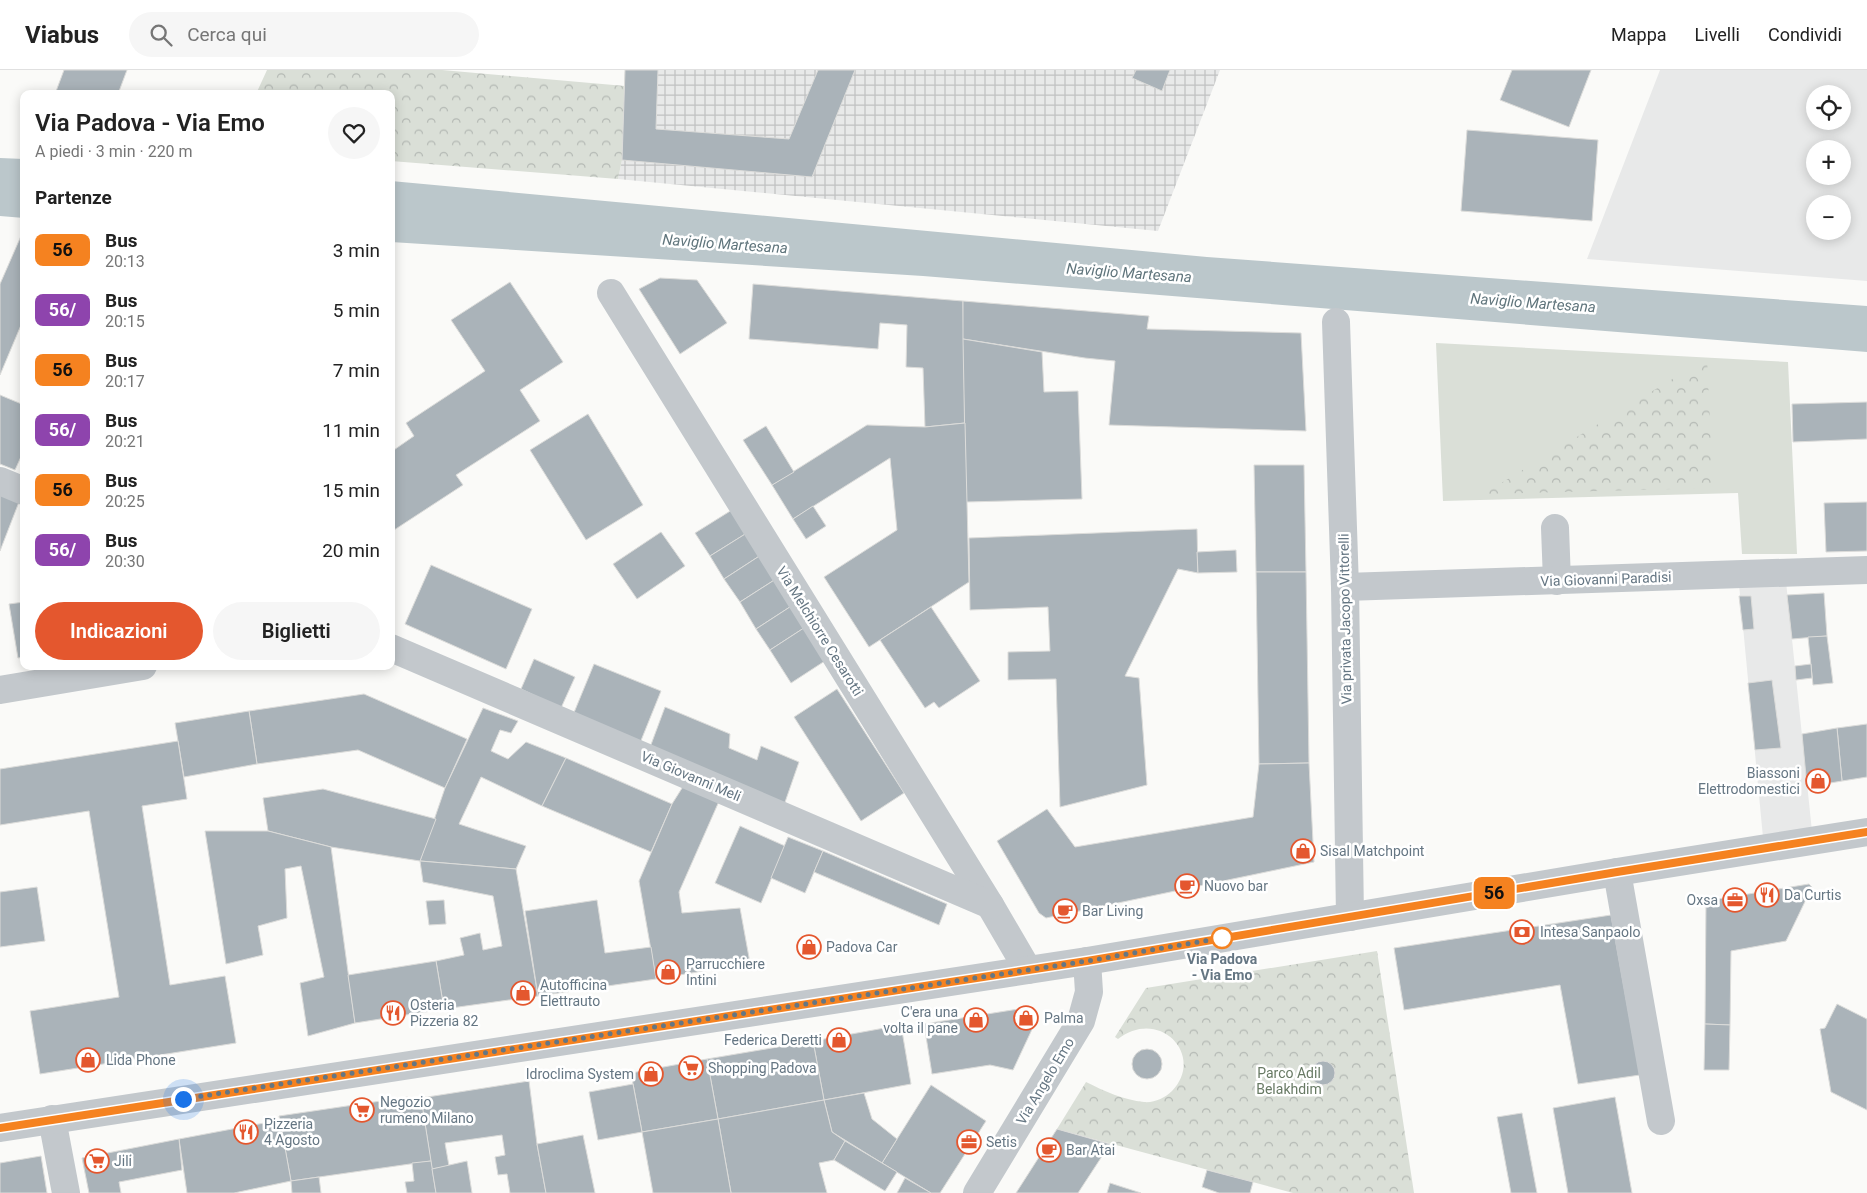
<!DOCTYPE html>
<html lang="it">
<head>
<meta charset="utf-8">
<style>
	:root { --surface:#fff; --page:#f6f6f6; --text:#222; --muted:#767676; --line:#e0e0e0; --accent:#e4572e }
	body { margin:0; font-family:Roboto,sans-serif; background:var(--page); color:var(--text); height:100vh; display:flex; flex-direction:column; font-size:19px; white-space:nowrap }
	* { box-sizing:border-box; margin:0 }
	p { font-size:16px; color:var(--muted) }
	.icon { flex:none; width:28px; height:28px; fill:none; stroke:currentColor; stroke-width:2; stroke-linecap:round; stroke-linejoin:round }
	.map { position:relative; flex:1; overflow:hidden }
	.sheet { position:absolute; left:20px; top:20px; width:375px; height:580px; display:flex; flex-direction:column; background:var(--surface); border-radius:10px; box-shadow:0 2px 12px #0003 }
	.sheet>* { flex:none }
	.badge { padding:0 10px; border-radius:8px; font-size:18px; line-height:32px }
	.controls { position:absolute; left:1806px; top:15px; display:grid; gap:10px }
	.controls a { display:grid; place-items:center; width:45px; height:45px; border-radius:50%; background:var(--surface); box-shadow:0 2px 12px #0003; font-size:25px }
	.you { position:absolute; width:25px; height:25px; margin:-12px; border:4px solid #fff; border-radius:50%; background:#1a73e8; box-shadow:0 0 0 8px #1a73e833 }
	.map>.badge { position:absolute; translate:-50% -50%; box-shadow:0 0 0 2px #fff }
	h2 { padding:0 15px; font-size:19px; line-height:45px }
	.round { display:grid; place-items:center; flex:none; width:52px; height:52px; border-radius:26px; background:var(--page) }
	.overview { display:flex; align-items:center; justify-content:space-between; height:85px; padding:0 15px }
	h1 { font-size:24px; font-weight:600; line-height:38px }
	.action { display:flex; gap:10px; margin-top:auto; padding:10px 15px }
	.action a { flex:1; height:58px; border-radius:30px; background:var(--accent); color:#fff; font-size:20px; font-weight:600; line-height:58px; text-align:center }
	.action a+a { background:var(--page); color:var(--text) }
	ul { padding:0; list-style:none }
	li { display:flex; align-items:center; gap:15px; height:60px; padding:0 15px }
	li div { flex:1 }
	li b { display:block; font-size:19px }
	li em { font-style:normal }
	li .badge { min-width:55px; font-weight:700; text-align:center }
	header { display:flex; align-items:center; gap:30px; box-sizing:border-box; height:70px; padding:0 25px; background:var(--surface); border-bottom:1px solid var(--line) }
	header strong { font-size:24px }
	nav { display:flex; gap:28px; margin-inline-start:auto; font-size:18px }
	.search { width:350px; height:45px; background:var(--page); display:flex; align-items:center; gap:12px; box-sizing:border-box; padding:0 18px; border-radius:28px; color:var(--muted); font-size:19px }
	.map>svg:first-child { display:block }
</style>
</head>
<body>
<header>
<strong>Viabus</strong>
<div class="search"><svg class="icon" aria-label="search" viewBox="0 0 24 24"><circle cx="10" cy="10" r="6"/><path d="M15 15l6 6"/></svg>Cerca qui</div>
<nav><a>Mappa</a><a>Livelli</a><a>Condividi</a></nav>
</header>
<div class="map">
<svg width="1867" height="1123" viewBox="0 0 1867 1123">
	<defs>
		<pattern id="industrial-grid" width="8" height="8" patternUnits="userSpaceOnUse" patternTransform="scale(1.25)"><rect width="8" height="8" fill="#e8e9e9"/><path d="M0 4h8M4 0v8" fill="none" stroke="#c0c1c2"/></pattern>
		<pattern id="forest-crowns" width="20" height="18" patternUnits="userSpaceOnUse" patternTransform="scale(1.25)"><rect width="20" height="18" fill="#dadfd7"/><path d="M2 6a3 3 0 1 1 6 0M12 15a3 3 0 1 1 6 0" fill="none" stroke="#b4b9b4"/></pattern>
	</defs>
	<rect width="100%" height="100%" fill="#fafaf8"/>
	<g fill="#e8e9e9" fill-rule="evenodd">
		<path d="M 1660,0 L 1867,0 L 1867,211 L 1587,189 ZM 1815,24 L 1842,24 L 1842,51 L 1815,51 ZM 1815,79 L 1842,79 L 1842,106 L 1815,106 ZM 1815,134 L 1842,134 L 1842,161 L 1815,161 Z"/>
		<path d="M 1785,502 L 1813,771 L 1764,778 L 1738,504 Z"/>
	</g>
	<path fill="url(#industrial-grid)" d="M 625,0 L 1220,0 L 1158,161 L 618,109 L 622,90 Z"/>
	<path fill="#dadfd7" d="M 1436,273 L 1788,292 L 1797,484 L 1742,484 L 1738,423 L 1443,431 Z"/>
	<g fill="url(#forest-crowns)">
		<path d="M 267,0 L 442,0 L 625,16 L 622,90 L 618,109 L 391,91 L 391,24 L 256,24 Z"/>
		<path d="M 1707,288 L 1713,418 L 1483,424 Z"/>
		<path d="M 1377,881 L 1414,1123 L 1293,1123 L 1057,1059 L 1086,1012 C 1104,1021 1124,1030 1144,1032 C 1154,1033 1165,1028 1172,1021 C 1206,985 1159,937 1118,969 L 1115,967 L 1146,918 Z"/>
	</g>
	<g fill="#bbc7cb">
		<path d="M 0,88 L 24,89 L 24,148 L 0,146 Z"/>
		<path d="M 391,111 L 1207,187 L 1867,236 L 1867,282 L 923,206 L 391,172 Z"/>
	</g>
	<g fill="#aab3b9" stroke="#dcdcda">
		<path d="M 64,0 L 127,0 L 118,24 L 55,24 Z"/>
		<path d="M 625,0 L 658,0 L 656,59 L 789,69 L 818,0 L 855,0 L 812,107 L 622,90 Z"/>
		<path d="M 1136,0 L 1170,0 L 1162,21 L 1132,8 Z"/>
		<path d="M 1512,0 L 1591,0 L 1569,57 L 1500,30 Z"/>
		<path d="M 1467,60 L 1598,70 L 1592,151 L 1461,141 Z"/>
		<path d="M 21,166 L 24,167 L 24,248 L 0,305 L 0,214 Z"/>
		<path d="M 660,208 L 697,210 L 727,253 L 680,284 L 639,219 Z"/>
		<path d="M 510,212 L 563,292 L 520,320 L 540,351 L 456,405 L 463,415 L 391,462 L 391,382 L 414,366 L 406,353 L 485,301 L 451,250 Z"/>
		<path d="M 753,214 L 963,231 L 965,353 L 925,357 L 923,298 L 906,297 L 907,255 L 880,253 L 878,279 L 749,269 Z"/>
		<path d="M 963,231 L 1149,246 L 1147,259 L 1301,263 L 1306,361 L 1109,355 L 1115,291 L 1085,288 L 963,269 Z"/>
		<path d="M 963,269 L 1042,282 L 1044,322 L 1078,321 L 1082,429 L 966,432 Z"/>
		<path d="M 0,325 L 24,335 L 24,380 L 15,400 L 0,394 Z"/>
		<path d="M 1867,332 L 1867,369 L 1793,372 L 1792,334 Z"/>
		<path d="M 588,344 L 643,435 L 586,470 L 530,380 Z"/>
		<path d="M 965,353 L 969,512 L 869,577 L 824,507 L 897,460 L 890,388 L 793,449 L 772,415 L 867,355 L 925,357 Z"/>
		<path d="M 766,356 L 794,402 L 772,415 L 743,370 Z"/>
		<path d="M 1254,395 L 1304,395 L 1306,502 L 1256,502 Z"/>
		<path d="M 0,425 L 19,432 L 0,481 Z"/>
		<path d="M 1867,432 L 1867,481 L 1826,482 L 1824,433 Z"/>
		<path d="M 813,436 L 826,456 L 806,469 L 793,449 Z"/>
		<path d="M 735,438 L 750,461 L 710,486 L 695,463 Z"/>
		<path d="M 1197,459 L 1198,503 L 1178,499 L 1125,606 L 1139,608 L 1147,715 L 1060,737 L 1056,609 L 1008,610 L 1008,582 L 1050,581 L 1048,537 L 970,540 L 969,468 Z"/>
		<path d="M 750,461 L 764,483 L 724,509 L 710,486 Z"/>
		<path d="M 661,462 L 685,496 L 637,529 L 613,494 Z"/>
		<path d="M 1236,480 L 1237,502 L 1198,503 L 1197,482 Z"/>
		<path d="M 764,483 L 779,507 L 740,532 L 724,509 Z"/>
		<path d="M 431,495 L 532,539 L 506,599 L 405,554 Z"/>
		<path d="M 1256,502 L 1306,502 L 1309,693 L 1259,694 Z"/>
		<path d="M 779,507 L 796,533 L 756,559 L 740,532 Z"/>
		<path d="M 1824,523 L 1827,566 L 1792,569 L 1787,525 Z"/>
		<path d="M 1739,526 L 1751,526 L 1754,559 L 1743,560 Z"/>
		<path d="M 24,532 L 24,587 L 18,588 L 9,534 Z"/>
		<path d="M 796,533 L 810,554 L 770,580 L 756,559 Z"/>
		<path d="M 931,537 L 980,611 L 939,638 L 934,632 L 925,638 L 880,570 Z"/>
		<path d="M 810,554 L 831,587 L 791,613 L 770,580 Z"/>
		<path d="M 1827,566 L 1833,613 L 1813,615 L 1808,567 Z"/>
		<path d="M 534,589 L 575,607 L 561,638 L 521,619 Z"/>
		<path d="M 594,594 L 661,621 L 640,673 L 573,645 Z"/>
		<path d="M 1811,594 L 1812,608 L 1796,610 L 1795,596 Z"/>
		<path d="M 1772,610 L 1781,678 L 1755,680 L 1748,613 Z"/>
		<path d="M 837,619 L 904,723 L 861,751 L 794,647 Z"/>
		<path d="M 364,624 L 467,669 L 445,718 L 358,680 L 257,694 L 249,641 Z"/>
		<path d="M 665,637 L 730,664 L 729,678 L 757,690 L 761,676 L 799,692 L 783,738 L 649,680 Z"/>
		<path d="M 483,638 L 518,651 L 511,663 L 500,660 L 491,681 L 508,689 L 526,672 L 566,688 L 542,736 L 481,707 L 459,754 L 526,776 L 516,799 L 420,791 L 445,718 Z"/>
		<path d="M 249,641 L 257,694 L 184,707 L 175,653 Z"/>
		<path d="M 1867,654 L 1867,707 L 1842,711 L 1837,658 Z"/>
		<path d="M 1837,658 L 1842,711 L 1807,717 L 1802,664 Z"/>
		<path d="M 178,671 L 187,729 L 142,736 L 170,915 L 225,906 L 236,973 L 40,1004 L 30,941 L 119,927 L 89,741 L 0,755 L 0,699 Z"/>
		<path d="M 566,688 L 672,734 L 651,782 L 542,736 Z"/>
		<path d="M 1309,693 L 1314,792 L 1046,848 L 1039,843 L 997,771 L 1047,739 L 1075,777 L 1253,747 L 1259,694 Z"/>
		<path d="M 684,715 L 720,729 L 679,822 L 682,843 L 740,838 L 750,893 L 656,909 L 639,811 L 672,734 Z"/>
		<path d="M 323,719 L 436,749 L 420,791 L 331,777 L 268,761 L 263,728 Z"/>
		<path d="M 740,756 L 785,776 L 761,833 L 715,813 Z"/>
		<path d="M 205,761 L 268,761 L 331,777 L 355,953 L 308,966 L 300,913 L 324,907 L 301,796 L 285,799 L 287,848 L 258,856 L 263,885 L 226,894 Z"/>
		<path d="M 788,767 L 823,781 L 805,823 L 771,808 Z"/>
		<path d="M 823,781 L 947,834 L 939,855 L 814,802 Z"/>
		<path d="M 420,791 L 516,799 L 538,926 L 444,939 L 436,891 L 464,885 L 460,868 L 480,863 L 483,880 L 502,876 L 493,826 L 423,812 Z"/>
		<path d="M 1809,814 L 1812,817 L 1786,871 L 1731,881 L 1730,955 L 1705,954 L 1706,831 Z"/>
		<path d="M 37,817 L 45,871 L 0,877 L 0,822 Z"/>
		<path d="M 444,830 L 446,854 L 429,855 L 426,831 Z"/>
		<path d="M 597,830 L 605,883 L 651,877 L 656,909 L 538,926 L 525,841 Z"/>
		<path d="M 1611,845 L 1640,1005 L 1578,1014 L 1560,915 L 1404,940 L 1394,878 Z"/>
		<path d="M 436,891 L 444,939 L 355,953 L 348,905 Z"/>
		<path d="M 1837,934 L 1867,949 L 1867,1040 L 1831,1022 L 1820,959 L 1825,958 Z"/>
		<path d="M 1025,938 L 1035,953 L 1013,1000 L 990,995 L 932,1004 L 924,954 Z"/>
		<path d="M 1705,954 L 1730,955 L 1729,1000 L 1704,1000 Z"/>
		<path d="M 901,955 L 911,1014 L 824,1030 L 813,971 Z"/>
		<path d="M 813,971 L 824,1030 L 718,1049 L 707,989 Z"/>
		<circle cx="1147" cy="994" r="15"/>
		<path d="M 707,989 L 718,1049 L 642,1062 L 631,1003 Z"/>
		<circle cx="1323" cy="1003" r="12"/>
		<path d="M 529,1011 L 537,1074 L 546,1123 L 510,1123 L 507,1104 L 498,1105 L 495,1087 L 505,1085 L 502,1065 L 445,1073 L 449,1096 L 432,1099 L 421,1028 Z"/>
		<path d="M 633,1014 L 642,1062 L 598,1070 L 589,1022 Z"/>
		<path d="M 931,1015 L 986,1051 L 940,1123 L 931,1123 L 882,1093 Z"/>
		<path d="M 864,1023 L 872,1049 L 897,1069 L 882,1093 L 832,1062 L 824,1030 Z"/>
		<path d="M 408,1027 L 408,1030 L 421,1028 L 431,1091 L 291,1111 L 279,1046 Z"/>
		<path d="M 1615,1027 L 1632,1123 L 1568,1123 L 1553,1038 Z"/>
		<path d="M 824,1030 L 832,1062 L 845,1071 L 834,1090 L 819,1093 L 827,1123 L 731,1123 L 718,1049 Z"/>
		<path d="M 1522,1043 L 1537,1123 L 1511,1123 L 1497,1047 Z"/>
		<path d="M 718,1049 L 731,1123 L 653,1123 L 642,1062 Z"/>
		<path d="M 280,1050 L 291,1111 L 234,1123 L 187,1123 L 179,1069 Z"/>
		<path d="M 1057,1059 L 1110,1074 L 1078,1123 L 1016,1123 Z"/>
		<path d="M 583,1065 L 595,1123 L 546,1123 L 537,1074 Z"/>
		<path d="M 179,1069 L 182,1100 L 119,1112 L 121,1123 L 89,1123 L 82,1088 Z"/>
		<path d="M 845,1071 L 897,1102 L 885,1121 L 834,1090 Z"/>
		<path d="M 41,1086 L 47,1123 L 0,1123 L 0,1093 Z"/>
		<path d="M 431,1091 L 436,1123 L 407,1123 L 405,1112 L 414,1111 L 412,1093 Z"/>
		<path d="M 467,1091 L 472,1123 L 436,1123 L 432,1099 Z"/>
		<path d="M 1207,1100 L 1253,1112 L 1250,1123 L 1219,1123 L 1202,1117 Z"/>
		<path d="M 319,1107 L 321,1123 L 292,1123 L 291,1111 Z"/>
		<path d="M 905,1108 L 931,1123 L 897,1123 Z"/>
		<path d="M 1110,1113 L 1141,1123 L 1107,1123 Z"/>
	</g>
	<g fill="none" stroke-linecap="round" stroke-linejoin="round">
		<g stroke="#c3c8cc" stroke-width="28">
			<path d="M 611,223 L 990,835 L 1028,900"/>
			<path d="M 1336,252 L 1345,517 L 1350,847"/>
			<path d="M 0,411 L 24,421"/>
			<path d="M 1555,458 L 1557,511"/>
			<path d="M 1345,517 L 1867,500"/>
			<path d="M 391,578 L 990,835"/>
			<path d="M 0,620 L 143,596"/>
			<path d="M 1617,802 L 1661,1051"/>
			<path d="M 52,1049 L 66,1123"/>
			<path d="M 0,1058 L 1087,891 L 1617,802 L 1867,762"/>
			<path d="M 977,1123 L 1081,951 L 1089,922 L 1087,891"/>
		</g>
	</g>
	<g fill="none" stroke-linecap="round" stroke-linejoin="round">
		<g stroke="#fff" stroke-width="11">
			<path id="line" d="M 0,1058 L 1087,891 L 1617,802 L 1867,762"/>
		</g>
		<use href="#line" stroke="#f58220" stroke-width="8"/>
		<path stroke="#657683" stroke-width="5" stroke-dasharray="0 9" d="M 183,1029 L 1087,891 L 1222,868"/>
	</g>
	<defs>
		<g id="shop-ring" transform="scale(1.25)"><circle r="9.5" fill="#fff" stroke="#e4572e" stroke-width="1.5"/><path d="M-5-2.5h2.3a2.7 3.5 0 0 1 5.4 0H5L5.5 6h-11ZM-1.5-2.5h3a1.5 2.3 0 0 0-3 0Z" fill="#e4572e"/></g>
		<g id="cafe-ring" transform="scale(1.25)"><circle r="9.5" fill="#fff" stroke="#e4572e" stroke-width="1.5"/><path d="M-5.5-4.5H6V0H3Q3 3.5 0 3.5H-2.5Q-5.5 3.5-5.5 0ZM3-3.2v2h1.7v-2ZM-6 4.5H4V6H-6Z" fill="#e4572e"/></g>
		<g id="restaurant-ring" transform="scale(1.25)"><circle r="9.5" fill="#fff" stroke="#e4572e" stroke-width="1.5"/><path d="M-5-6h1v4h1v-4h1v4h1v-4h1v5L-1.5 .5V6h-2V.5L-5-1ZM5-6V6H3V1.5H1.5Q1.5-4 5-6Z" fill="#e4572e"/></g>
		<g id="office-ring" transform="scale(1.25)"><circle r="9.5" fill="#fff" stroke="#e4572e" stroke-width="1.5"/><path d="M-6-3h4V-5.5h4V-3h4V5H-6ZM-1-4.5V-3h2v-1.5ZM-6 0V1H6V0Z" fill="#e4572e"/></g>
		<g id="bank-ring" transform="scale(1.25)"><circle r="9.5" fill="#fff" stroke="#e4572e" stroke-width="1.5"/><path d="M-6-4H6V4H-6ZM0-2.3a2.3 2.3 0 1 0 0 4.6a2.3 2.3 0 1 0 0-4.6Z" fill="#e4572e"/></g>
		<g id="supermarket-ring" transform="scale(1.25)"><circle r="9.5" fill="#fff" stroke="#e4572e" stroke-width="1.5"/><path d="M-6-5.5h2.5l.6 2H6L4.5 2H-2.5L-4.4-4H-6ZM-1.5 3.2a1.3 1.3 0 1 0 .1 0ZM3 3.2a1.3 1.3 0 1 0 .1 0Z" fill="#e4572e"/></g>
	</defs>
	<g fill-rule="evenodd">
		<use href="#shop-ring" x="1818" y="711"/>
		<use href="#shop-ring" x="1303" y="781"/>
		<use href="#cafe-ring" x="1187" y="816"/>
		<use href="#restaurant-ring" x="1767" y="825"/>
		<use href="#office-ring" x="1735" y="830"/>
		<use href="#cafe-ring" x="1065" y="841"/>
		<use href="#bank-ring" x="1522" y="862"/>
		<use href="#shop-ring" x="809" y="877"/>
		<use href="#shop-ring" x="668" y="902"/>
		<use href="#shop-ring" x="523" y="923"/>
		<use href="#restaurant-ring" x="393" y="943"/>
		<use href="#shop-ring" x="1026" y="948"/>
		<use href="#shop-ring" x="976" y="950"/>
		<use href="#shop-ring" x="839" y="970"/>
		<use href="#shop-ring" x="88" y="990"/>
		<use href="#supermarket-ring" x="691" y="998"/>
		<use href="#shop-ring" x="651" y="1004"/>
		<use href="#supermarket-ring" x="362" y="1040"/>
		<use href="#restaurant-ring" x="246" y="1062"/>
		<use href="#office-ring" x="969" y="1072"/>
		<use href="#cafe-ring" x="1049" y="1080"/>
		<use href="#supermarket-ring" x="97" y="1091"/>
	</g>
	<circle fill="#fff" stroke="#f58220" stroke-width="2.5" cx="1222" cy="868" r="10"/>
	<g text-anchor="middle" stroke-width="5" stroke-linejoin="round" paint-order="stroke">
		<g font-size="14" fill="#657683" stroke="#fff">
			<text transform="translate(1606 509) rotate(-2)" y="5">Via Giovanni Paradisi</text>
			<text transform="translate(1345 549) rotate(-91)" y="5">Via privata Jacopo Vittorelli</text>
			<text transform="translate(820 561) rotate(58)" y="5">Via Melchiorre Cesarotti</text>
			<text transform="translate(691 706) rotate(23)" y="5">Via Giovanni Meli</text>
			<text transform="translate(1045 1011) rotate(-59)" y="5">Via Angelo Emo</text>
		</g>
		<g font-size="14" fill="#657683" stroke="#fff" text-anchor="start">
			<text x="1800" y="708" text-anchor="end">Biassoni<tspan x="1800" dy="16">Elettrodomestici</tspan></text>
			<text x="1320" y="786">Sisal Matchpoint</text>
			<text x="1204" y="821">Nuovo bar</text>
			<text x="1784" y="830">Da Curtis</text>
			<text x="1718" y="835" text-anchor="end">Oxsa</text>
			<text x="1082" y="846">Bar Living</text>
			<text x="1540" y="867">Intesa Sanpaolo</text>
			<text x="826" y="882">Padova Car</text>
			<text x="686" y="899">Parrucchiere<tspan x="686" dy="16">Intini</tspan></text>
			<text x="540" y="920">Autofficina<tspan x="540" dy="16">Elettrauto</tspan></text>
			<text x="410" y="940">Osteria<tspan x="410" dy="16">Pizzeria 82</tspan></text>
			<text x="958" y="947" text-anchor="end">C'era una<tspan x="958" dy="16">volta il pane</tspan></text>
			<text x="1044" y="953">Palma</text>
			<text x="822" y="975" text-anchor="end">Federica Deretti</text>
			<text x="106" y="995">Lida Phone</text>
			<text x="708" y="1003">Shopping Padova</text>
			<text x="634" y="1009" text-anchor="end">Idroclima System</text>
			<text x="380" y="1037">Negozio<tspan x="380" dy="16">rumeno Milano</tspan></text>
			<text x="264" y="1059">Pizzeria<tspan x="264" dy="16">4 Agosto</tspan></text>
			<text x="986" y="1077">Setis</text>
			<text x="1066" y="1085">Bar Atai</text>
			<text x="114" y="1096">Jili</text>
		</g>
		<g font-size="14" font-weight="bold" fill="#657683" stroke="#fff">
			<text x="1222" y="894">Via Padova<tspan x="1222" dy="16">- Via Emo</tspan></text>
		</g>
		<g font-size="14" fill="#687a64" stroke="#fff">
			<text x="1289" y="1008">Parco Adil<tspan x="1289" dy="16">Belakhdim</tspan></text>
		</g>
		<g font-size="15" font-style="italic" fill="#60757c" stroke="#fff">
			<text transform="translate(725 174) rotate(4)" y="5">Naviglio Martesana</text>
			<text transform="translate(1129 203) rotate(4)" y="5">Naviglio Martesana</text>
			<text transform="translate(1533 233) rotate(4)" y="5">Naviglio Martesana</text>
		</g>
	</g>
</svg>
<div class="controls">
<a><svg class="icon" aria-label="locate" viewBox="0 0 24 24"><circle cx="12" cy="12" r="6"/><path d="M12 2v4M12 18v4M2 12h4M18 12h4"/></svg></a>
<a>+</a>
<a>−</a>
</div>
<div class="you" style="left:183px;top:1029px"></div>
<b class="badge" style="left:1494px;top:823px;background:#f58220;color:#111">56</b>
<section class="sheet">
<div class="overview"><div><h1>Via Padova - Via Emo</h1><p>A piedi · 3 min · 220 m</p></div><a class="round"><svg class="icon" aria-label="heart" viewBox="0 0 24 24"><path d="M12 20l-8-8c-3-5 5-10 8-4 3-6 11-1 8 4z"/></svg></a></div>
<h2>Partenze</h2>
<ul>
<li><span class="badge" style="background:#f58220;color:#111">56</span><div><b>Bus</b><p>20:13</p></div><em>3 min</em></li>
<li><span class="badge" style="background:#8e44ad;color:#fff">56/</span><div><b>Bus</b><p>20:15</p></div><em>5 min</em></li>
<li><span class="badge" style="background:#f58220;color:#111">56</span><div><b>Bus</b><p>20:17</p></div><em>7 min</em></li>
<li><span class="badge" style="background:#8e44ad;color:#fff">56/</span><div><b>Bus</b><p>20:21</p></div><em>11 min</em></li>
<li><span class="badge" style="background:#f58220;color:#111">56</span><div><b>Bus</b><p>20:25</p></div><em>15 min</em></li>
<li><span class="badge" style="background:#8e44ad;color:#fff">56/</span><div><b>Bus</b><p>20:30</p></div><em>20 min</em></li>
</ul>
<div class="action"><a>Indicazioni</a><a>Biglietti</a></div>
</section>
</div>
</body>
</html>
